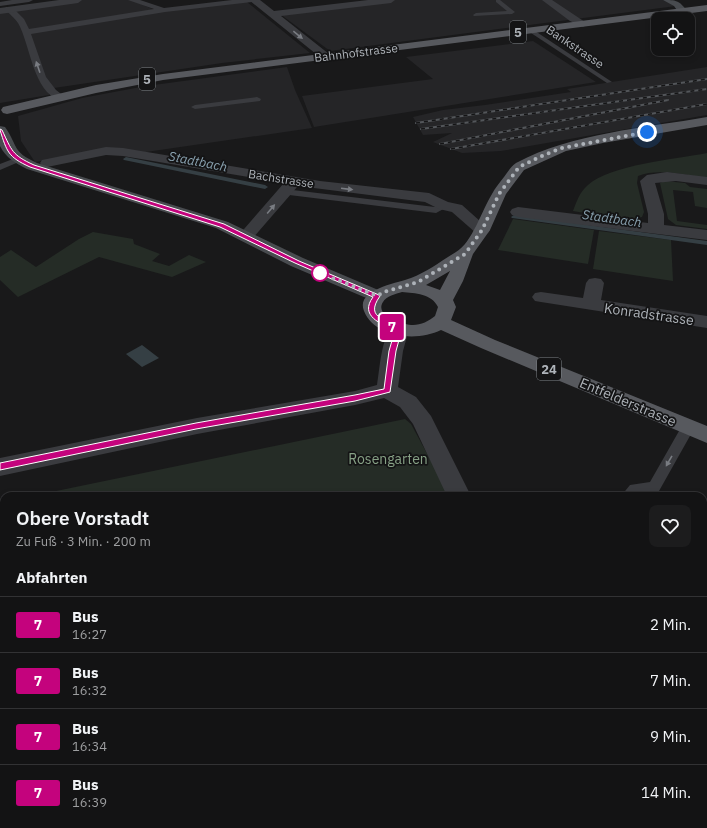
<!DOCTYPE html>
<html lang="de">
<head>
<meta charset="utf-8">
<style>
	:root { --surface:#131314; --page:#1c1c1d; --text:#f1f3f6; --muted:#9d9ea0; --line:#323234 }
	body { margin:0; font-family:"IBM Plex Sans",sans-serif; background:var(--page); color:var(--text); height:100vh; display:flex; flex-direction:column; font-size:15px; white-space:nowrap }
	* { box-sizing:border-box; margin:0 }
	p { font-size:13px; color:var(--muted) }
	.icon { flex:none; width:22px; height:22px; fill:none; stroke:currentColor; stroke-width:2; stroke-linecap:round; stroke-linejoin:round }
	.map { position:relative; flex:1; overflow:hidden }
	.drawer { position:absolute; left:0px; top:492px; width:707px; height:336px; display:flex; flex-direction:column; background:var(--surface); border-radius:12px 12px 0 0; box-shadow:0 2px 6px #0003,0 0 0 1px var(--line) }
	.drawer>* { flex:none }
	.badge { padding:0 8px; border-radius:3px; font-size:14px; line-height:26px }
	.buttons { position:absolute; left:651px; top:12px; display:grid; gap:8px }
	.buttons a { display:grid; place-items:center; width:44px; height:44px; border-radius:8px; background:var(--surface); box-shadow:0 2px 6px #0003,0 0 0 1px var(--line); font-size:20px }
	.you { position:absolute; width:20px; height:20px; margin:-10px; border:3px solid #fff; border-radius:50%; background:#1a73e8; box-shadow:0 0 0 6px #1a73e833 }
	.map>.badge { position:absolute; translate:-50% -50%; box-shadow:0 0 0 2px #fff }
	h2 { padding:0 16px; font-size:15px; line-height:36px }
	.round { display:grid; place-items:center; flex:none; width:42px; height:42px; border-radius:8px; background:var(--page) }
	.head { display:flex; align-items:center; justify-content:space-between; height:68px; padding:0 16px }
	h1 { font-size:19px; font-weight:600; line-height:30px }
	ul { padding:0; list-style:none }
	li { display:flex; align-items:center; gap:12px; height:56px; padding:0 16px; border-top:1px solid var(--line) }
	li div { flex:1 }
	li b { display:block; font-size:15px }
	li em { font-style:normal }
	li .badge { min-width:44px; font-weight:700; text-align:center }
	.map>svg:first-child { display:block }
</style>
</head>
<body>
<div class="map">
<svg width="707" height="828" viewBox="0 0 707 828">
	<rect width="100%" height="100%" fill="#19191a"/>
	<g fill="#252527">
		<path d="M 77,0 L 132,0 L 157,11 L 247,2 L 310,53 L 222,63 L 54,88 L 49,95 L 0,103 L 0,10 Z"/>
		<path d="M 391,0 L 663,0 L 676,6 L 330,51 L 280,14 Z"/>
		<path d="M 533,41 L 596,82 L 314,127 L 302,96 L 433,79 L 406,57 Z"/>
		<path d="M 287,67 L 295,90 L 312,128 L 146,152 L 78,156 L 35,162 L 21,141 L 18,116 L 82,98 L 146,86 Z"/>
		<path d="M 707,67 L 707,115 L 501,151 L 462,153 L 433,142 L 452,133 L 423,135 L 413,117 L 443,110 L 485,105 L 571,92 L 567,89 Z"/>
	</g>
	<g fill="#252c26">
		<path d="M 707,153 L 707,178 C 685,175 658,168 638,176 L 637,183 L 644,212 L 642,217 C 625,221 591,214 573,211 C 577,201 579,193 588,185 C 609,165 677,159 707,153 Z"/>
		<path d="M 665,181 L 685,183 L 690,187 L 707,189 L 707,208 L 695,206 L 693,192 L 673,190 L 677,221 L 707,225 L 707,229 L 676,225 L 668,219 L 660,183 Z"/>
		<path d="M 513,219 L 594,230 L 588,264 L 498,250 Z"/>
		<path d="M 599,231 L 671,240 L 673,281 L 593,269 Z"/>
		<path d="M 93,232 L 133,239 L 134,244 L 160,254 L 152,261 L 169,266 L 189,255 L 206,262 L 172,277 L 99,257 L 18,297 L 0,280 L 0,257 L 11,250 L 36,267 L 79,239 Z"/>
		<path d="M 405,419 L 411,424 L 450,496 L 32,496 Z"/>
		<path d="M 4,502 L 4,824 L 249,824 L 249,828 L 0,828 L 0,503 Z"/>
	</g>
	<path fill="#353f44" d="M 142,345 L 159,358 L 142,367 L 126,354 Z"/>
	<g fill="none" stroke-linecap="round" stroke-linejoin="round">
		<g fill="#353f44" fill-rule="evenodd">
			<path d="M 126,157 L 265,185 L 268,187 L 265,189 L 124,160 L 123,159 Z"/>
			<path d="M 514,215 L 707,241 L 707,245 L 512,218 L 511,217 Z"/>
		</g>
		<g fill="#3a3b3f" fill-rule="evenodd">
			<path d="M 496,0 L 500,0 L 515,12 L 512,14 L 474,16 L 473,15 L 476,13 L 507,11 L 496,2 Z"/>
			<path d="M 530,28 L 532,29 L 612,82 L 607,83 L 528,31 L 527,30 Z"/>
			<path d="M 257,97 L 261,99 L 260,101 L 195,109 L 191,107 L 195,105 Z"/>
			<path d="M 18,157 L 22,159 L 21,161 L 0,170 L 0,164 Z"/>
			<path d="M 284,189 L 435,207 L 444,203 L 449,206 L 436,213 L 281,194 L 280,192 L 281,190 Z"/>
			<path d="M 688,422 L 693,424 L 695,427 L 659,491 L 639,494 L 637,496 L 621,496 L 630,485 L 650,482 L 683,424 Z"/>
		</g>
		<g fill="#3a3b3f" fill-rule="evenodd">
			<path d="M 12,0 L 33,0 L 29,2 L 0,6 L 0,2 Z"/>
			<path d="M 128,0 L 140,0 L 164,8 L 232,0 L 256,0 L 252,2 L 165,12 L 31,34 L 46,77 L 56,90 L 65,97 L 60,100 C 33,93 30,43 18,23 C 15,18 9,14 5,9 L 6,7 L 12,7 L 24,19 L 29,29 L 154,9 Z"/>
		</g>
		<g fill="#3a3b3f" fill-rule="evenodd">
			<path d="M 59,0 L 82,0 L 78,3 L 0,14 L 0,8 Z"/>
			<path d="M 249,0 L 260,0 L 274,11 L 368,0 L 395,0 L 391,3 L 281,16 L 329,54 L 330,56 L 325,59 L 321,58 Z"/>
			<path d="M 542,0 L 552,0 L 588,24 L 583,27 L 570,21 Z"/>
			<path d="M 106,147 L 123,148 L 320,181 L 429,193 L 448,202 L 462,205 L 490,230 L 488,233 L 482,235 L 476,233 L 452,212 L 439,209 L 425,202 L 298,186 L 252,239 L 246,241 L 240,239 L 238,236 L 284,183 L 123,156 L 106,155 L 47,167 L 42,166 L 40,163 L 42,160 L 47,159 Z"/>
			<path d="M 667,172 L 707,177 L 707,185 L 676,181 L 655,183 L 664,214 L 664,225 L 707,230 L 707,240 L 518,217 L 512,215 L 510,212 L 512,209 L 518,207 L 648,223 L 648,214 L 640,181 L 647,175 Z"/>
			<path d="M 595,278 L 601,279 L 604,283 L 601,300 L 707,316 L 707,328 L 541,302 L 535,301 L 532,297 L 535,293 L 541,292 L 583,298 L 586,283 L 589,279 Z"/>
			<path d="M 399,323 L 406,325 L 409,329 L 403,351 L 398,387 L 416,397 L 431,416 L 471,496 L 447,496 L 413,424 L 400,407 L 384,398 L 355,405 L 197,434 L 0,476 L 0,458 L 197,418 L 355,391 L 377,385 C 380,367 381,341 392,325 Z"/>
			<path d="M 588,824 L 623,824 L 625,828 L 589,828 Z"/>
		</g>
		<g fill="#484b4f" fill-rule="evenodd">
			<path d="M 663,0 C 676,0 679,0 687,11 L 682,14 L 679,13 L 674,6 Z"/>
			<path d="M 0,126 L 5,127 C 19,147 11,151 37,163 L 228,222 L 303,258 L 383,292 L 386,296 L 383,300 L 377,301 L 371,300 L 291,266 L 216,228 L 27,169 C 15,163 6,158 0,146 Z"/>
		</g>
		<g fill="#57595e" fill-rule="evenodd">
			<path d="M 707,5 L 707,11 L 163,80 L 96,93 L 7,114 L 3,113 L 1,110 L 3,107 L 96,85 L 163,74 Z"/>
			<path d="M 707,117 L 707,125 L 603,143 L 566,151 L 524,170 L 506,194 L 490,230 L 473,254 L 463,281 L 453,300 L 456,307 L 451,320 L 495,340 L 707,426 L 707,443 L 481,348 L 441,330 C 417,342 375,338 364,311 C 355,289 399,283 411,278 C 427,272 441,261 456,252 C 472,243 482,210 492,194 C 495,188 500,182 504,177 C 508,172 511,166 516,163 C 572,133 645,128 707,117 ZM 450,271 L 440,290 L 426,285 ZM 402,292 C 415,293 432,294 438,307 L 435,316 C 429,321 421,325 413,325 C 403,325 374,316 383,302 C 386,296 396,294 402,292 Z"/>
		</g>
		<g stroke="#53565a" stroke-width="2">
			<g id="rail">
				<path d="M 416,123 L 707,79"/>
				<path d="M 421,129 L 707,89"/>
				<path d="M 440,144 L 668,100"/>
				<path d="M 451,149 L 707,104"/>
			</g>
		</g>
		<use href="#rail" stroke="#141415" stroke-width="1.5" stroke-dasharray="4" stroke-linecap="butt"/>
	</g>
	<defs><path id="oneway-solid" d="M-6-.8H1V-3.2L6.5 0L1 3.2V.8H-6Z"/></defs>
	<g fill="#797c82">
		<use href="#oneway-solid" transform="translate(298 35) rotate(39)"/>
		<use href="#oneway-solid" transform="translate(38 67) rotate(-109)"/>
		<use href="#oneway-solid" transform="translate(347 189) rotate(7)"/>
		<use href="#oneway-solid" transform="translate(271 209) rotate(-50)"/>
		<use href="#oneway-solid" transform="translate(669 461) rotate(120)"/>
	</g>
	<path fill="#c4037d" stroke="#fff" d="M 0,129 L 2,130 C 12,151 12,155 34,165 L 224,224 L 299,261 L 379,295 L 380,296 C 363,320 390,319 402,329 L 396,351 L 390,392 L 355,401 L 196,429 L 0,470 L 0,463 L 196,423 L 355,395 L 384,389 L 389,351 L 395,330 C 381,324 359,316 373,297 L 295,263 L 220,227 L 30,167 C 8,157 7,152 0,130 Z"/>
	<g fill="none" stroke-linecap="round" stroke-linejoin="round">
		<path stroke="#adb2b8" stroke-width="4" stroke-dasharray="0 7.2" d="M 320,273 L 377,296 L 384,292 L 418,282 L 465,254 L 482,230 L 499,194 L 519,167 L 544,155 L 562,148 L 647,132"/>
	</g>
	<circle fill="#fff" stroke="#c4037d" stroke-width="2" cx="320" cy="273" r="8"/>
	<g text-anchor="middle" stroke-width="3.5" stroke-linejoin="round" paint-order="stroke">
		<g font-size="12" fill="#adb2b8" stroke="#141415">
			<text transform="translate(575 47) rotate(34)" y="4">Bankstrasse</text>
			<text transform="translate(356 53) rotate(-7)" y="4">Bahnhofstrasse</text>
			<text transform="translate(281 179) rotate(9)" y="4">Bachstrasse</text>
		</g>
		<g fill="#141415" stroke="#7f8387" stroke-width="1">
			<rect x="510" y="21" width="16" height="22" rx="3"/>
			<rect x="139" y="68" width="16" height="22" rx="3"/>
			<rect x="537" y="358" width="24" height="22" rx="3"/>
		</g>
		<g font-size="13" font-weight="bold" fill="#adb2b8">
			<text x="518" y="37">5</text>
			<text x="147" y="84">5</text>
			<text x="549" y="374">24</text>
		</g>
		<g font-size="13" font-style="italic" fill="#89a1af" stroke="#141415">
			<text transform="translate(198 161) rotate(11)" y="5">Stadtbach</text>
			<text transform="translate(612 218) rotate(8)" y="5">Stadtbach</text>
		</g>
		<g font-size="14" fill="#adb2b8" stroke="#141415">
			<text transform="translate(649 314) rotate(8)" y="5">Konradstrasse</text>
			<text transform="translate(628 402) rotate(23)" y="5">Entfelderstrasse</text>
		</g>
		<g font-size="14" fill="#87a186" stroke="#141415">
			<text x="388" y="464">Rosengarten</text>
		</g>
	</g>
</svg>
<div class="buttons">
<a><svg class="icon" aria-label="locate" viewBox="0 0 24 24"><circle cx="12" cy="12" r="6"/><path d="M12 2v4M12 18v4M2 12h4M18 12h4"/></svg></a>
</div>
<div class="you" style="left:647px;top:132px"></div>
<b class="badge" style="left:392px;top:327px;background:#c4037d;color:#fff">7</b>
<section class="drawer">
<div class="head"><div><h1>Obere Vorstadt</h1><p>Zu Fuß · 3 Min. · 200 m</p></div><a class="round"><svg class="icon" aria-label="heart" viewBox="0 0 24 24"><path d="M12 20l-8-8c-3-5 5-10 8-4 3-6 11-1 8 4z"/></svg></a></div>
<h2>Abfahrten</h2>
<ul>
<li><span class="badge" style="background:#c4037d;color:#fff">7</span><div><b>Bus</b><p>16:27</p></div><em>2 Min.</em></li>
<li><span class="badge" style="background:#c4037d;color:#fff">7</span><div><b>Bus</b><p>16:32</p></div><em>7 Min.</em></li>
<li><span class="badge" style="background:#c4037d;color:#fff">7</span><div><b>Bus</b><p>16:34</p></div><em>9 Min.</em></li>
<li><span class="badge" style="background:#c4037d;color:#fff">7</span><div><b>Bus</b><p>16:39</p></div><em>14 Min.</em></li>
</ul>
</section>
</div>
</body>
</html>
